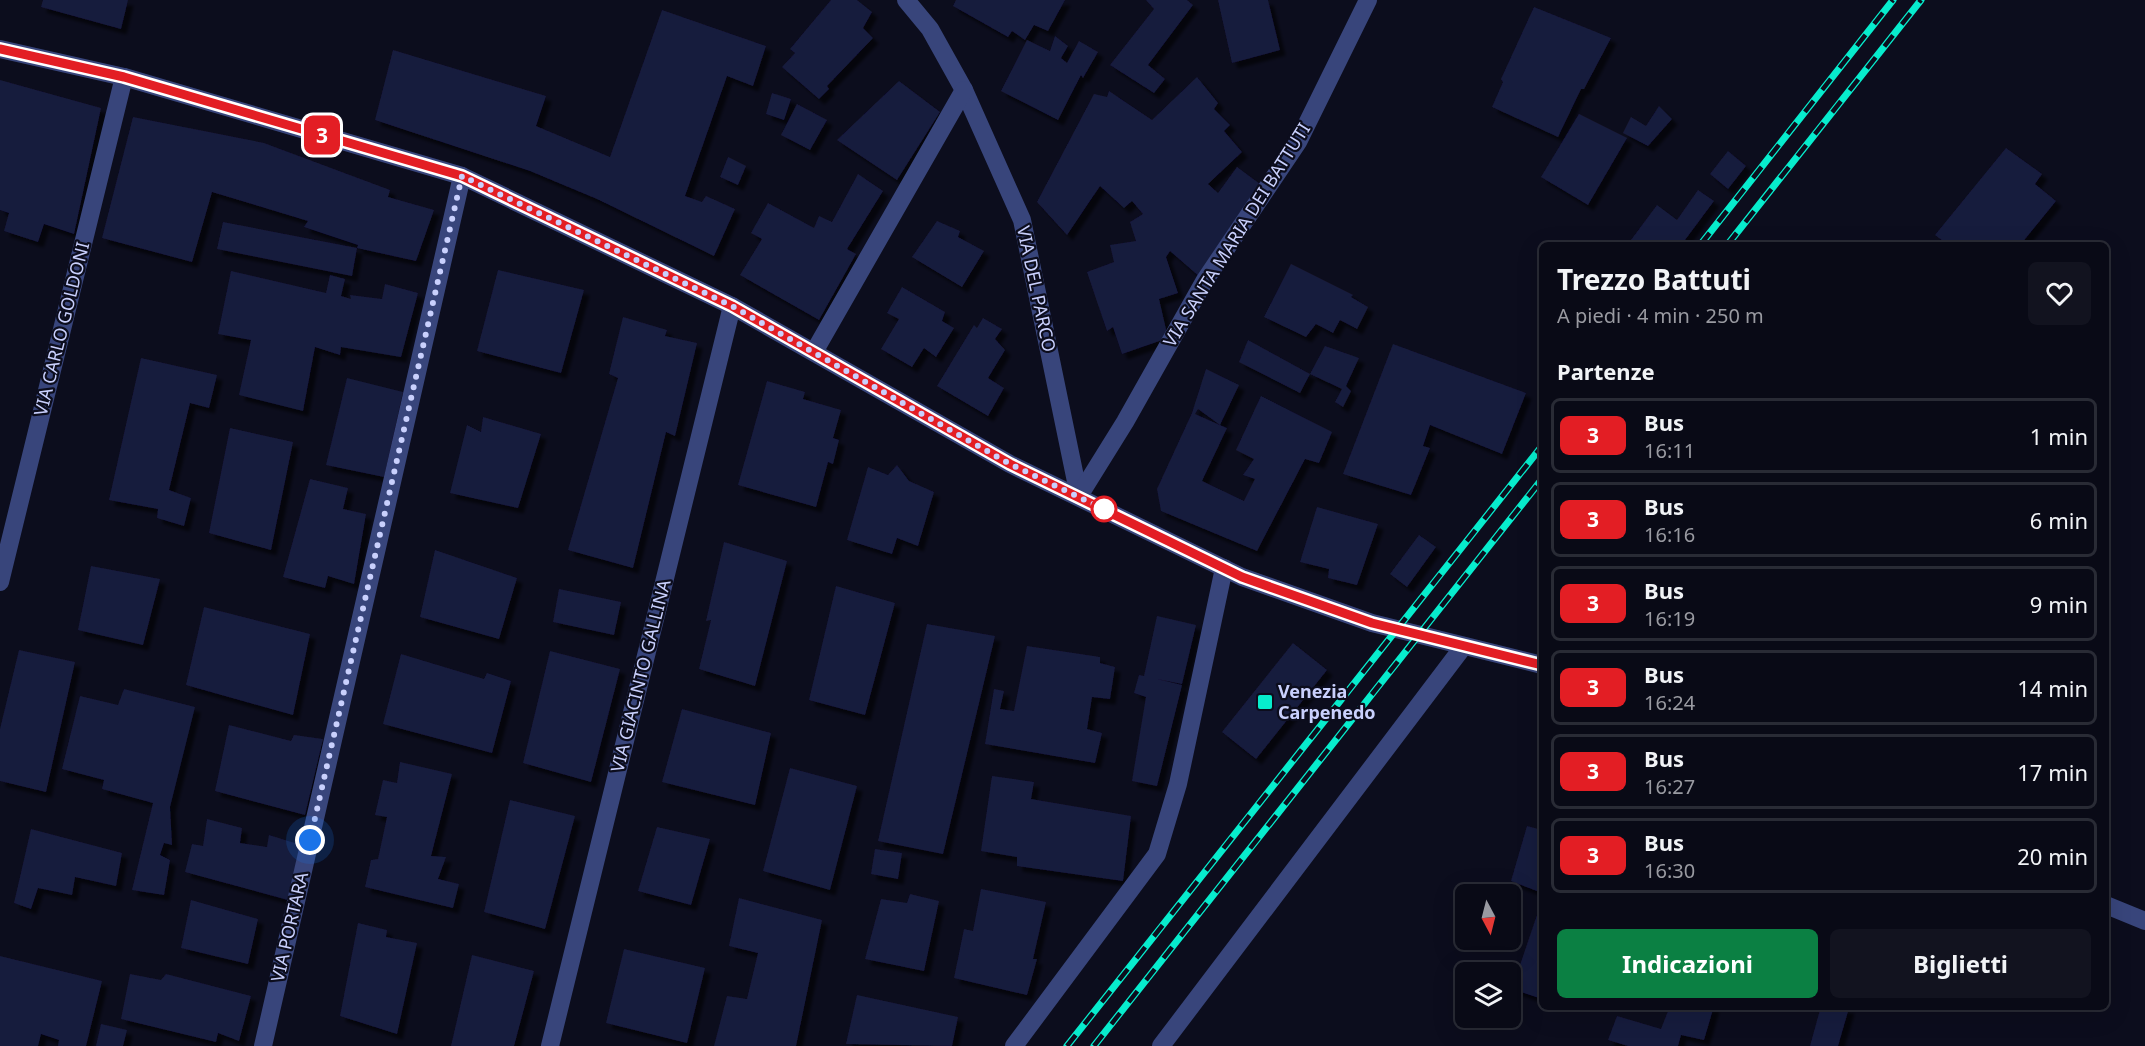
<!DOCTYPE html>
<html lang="it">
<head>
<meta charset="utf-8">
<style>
	:root { --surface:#090a16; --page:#12131f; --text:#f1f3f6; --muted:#999aa1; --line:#292b35; --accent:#0b8043 }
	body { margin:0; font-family:"Noto Sans",sans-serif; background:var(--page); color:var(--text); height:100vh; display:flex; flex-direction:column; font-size:22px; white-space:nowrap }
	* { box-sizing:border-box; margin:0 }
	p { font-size:20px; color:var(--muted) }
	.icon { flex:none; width:33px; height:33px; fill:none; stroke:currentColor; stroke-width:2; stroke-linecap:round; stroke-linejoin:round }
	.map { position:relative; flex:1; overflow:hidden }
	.sheet { position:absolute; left:1539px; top:242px; width:570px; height:768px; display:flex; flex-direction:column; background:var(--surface); border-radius:9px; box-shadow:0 6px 24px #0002,0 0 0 2px var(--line) }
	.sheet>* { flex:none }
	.badge { padding:0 12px; border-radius:9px; font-size:21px; line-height:39px }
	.needle { width:39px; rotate:173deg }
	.buttons { position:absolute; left:1455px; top:884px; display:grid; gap:12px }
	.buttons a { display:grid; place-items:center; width:66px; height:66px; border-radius:9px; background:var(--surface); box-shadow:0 6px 24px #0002,0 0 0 2px var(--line); font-size:30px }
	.you { position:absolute; width:30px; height:30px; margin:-15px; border:4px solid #fff; border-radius:50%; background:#1a73e8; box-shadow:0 0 0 9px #1a73e833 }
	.map>.badge { position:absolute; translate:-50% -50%; box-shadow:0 0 0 3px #fff }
	h2 { padding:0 18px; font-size:22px; line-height:54px }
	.round { display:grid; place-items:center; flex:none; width:63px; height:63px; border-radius:9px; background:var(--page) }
	.summary { display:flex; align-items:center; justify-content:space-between; height:102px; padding:0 18px }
	h1 { font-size:28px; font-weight:700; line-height:45px }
	.primary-button { display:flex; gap:12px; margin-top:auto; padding:12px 18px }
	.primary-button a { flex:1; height:69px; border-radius:9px; background:var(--accent); color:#fff; font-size:24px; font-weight:700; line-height:69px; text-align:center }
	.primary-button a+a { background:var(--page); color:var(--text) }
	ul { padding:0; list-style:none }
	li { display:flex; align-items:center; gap:18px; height:75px; margin:0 12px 9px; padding:0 6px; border:3px solid var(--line); border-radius:9px }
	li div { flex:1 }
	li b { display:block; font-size:22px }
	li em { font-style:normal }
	li .badge { min-width:66px; font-weight:700; text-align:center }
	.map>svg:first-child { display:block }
</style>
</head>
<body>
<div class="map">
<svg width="2145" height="1046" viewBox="0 0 2145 1046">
	<defs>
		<filter id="shadow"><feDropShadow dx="5.5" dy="5.5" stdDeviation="1.5" flood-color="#0009"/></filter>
	</defs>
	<rect width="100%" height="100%" fill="#0c0d1d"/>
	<g fill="#191a3d" filter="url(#shadow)">
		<path d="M 43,0 L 128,0 L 121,29 L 41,7 Z"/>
		<path d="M 831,0 L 857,0 L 872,12 L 863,28 L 873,38 L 827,86 L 829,89 L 819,99 L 782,67 L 795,53 L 790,49 Z"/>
		<path d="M 956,0 L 1065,0 L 1048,31 L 1034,25 L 1025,40 L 1012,31 L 1008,37 L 953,6 Z"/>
		<path d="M 1146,0 L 1187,0 L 1193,5 L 1148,65 L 1165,79 L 1154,93 L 1110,65 L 1154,9 Z"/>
		<path d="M 1218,0 L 1268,0 L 1280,50 L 1232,63 Z"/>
		<path d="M 1534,7 L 1611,38 L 1584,89 L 1581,89 L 1558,137 L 1492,107 L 1503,82 L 1501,79 Z"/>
		<path d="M 662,10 L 766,46 L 753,86 L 727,76 L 685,196 L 702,202 L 706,196 L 735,209 L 714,256 L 597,199 L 530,171 L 375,120 L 393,50 L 546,96 L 536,126 L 610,157 Z"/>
		<path d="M 1055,36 L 1068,46 L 1061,58 L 1067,63 L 1079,41 L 1098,52 L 1083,78 L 1081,75 L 1058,120 L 1001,91 L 1027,40 L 1050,51 Z"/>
		<path d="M 1197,77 L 1218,103 L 1214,109 L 1230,125 L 1224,131 L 1242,152 L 1208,184 L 1218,193 L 1237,167 L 1260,184 L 1201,278 L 1170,251 L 1166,257 L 1178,293 L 1159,299 L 1168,338 L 1122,354 L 1113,327 L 1107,331 L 1087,272 L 1114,262 L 1110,245 L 1136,241 L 1130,222 L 1143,214 L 1132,201 L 1124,208 L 1100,186 L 1067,235 L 1037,202 L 1094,94 L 1107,97 L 1109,91 L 1152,120 Z"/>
		<path d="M 0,80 L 101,108 L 74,234 L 44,224 L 38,242 L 4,231 L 9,213 L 0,210 Z"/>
		<path d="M 899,81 L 940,112 L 897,180 L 837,140 Z"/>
		<path d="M 772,93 L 791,99 L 784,120 L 766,114 Z"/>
		<path d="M 797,104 L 827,120 L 810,150 L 781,135 Z"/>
		<path d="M 1659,106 L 1672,119 L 1648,146 L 1623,133 L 1631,117 L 1646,126 Z"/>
		<path d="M 1579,114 L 1627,138 L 1588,205 L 1541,177 Z"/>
		<path d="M 133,117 L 264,143 L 390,190 L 388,197 L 434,210 L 416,261 L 357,248 L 358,245 L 304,227 L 308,221 L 212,192 L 192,262 L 102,238 Z"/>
		<path d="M 2006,148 L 2042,174 L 2035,184 L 2056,201 L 2021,244 L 1947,244 L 1935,235 Z"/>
		<path d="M 1728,151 L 1746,166 L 1728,189 L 1710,174 Z"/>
		<path d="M 728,157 L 746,166 L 738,185 L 720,177 Z"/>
		<path d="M 858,174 L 883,191 L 847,249 L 856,254 L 819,320 L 740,275 L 762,239 L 751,233 L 768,203 L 814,228 L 819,216 L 832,222 Z"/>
		<path d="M 1698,190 L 1714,201 L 1682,244 L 1628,244 L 1657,205 L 1677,220 Z"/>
		<path d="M 937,221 L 960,231 L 958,237 L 984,251 L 962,287 L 912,257 Z"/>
		<path d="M 223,222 L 357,248 L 352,276 L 217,249 Z"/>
		<path d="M 1291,264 L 1353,295 L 1351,297 L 1368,307 L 1357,329 L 1340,320 L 1333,333 L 1316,324 L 1306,337 L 1264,317 Z"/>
		<path d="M 498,270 L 584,290 L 561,373 L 477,351 Z"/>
		<path d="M 231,271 L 326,293 L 330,275 L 345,279 L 341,296 L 351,299 L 350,295 L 382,299 L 385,284 L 418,293 L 401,357 L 341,347 L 340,355 L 315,347 L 303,411 L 239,395 L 251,340 L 218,334 Z"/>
		<path d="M 902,287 L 945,312 L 942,321 L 954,328 L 936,357 L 924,348 L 912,367 L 881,349 L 899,319 L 887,313 Z"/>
		<path d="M 623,317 L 667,330 L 665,336 L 697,343 L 675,436 L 666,432 L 633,568 L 568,550 L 618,378 L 609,374 Z"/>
		<path d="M 983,318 L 1002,329 L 995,339 L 1005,350 L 988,378 L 1004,388 L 988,416 L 937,386 L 974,325 L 977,328 Z"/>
		<path d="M 1248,340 L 1310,374 L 1300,393 L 1239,362 Z"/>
		<path d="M 1393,344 L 1526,393 L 1502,454 L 1430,425 L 1423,446 L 1430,448 L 1411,495 L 1343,474 Z"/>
		<path d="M 1325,346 L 1359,358 L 1346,386 L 1351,391 L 1343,407 L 1335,402 L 1342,389 L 1310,374 Z"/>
		<path d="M 141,358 L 217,375 L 209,408 L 190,403 L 169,490 L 191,498 L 184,526 L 157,518 L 158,509 L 109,500 Z"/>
		<path d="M 1206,369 L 1239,385 L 1220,425 L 1198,409 L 1195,414 L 1222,426 L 1227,428 L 1202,481 L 1244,501 L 1255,479 L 1243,475 L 1254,459 L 1236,450 L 1261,396 L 1332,432 L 1319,463 L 1305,459 L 1257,551 L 1161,511 L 1157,489 L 1192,413 Z"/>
		<path d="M 347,378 L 403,392 L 384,477 L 326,465 Z"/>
		<path d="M 767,381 L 805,392 L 803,399 L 841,410 L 833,438 L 839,440 L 833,464 L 828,462 L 816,507 L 738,485 Z"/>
		<path d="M 483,417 L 541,434 L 518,508 L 450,493 L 467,425 L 481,432 Z"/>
		<path d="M 230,428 L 293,442 L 271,550 L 209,533 Z"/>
		<path d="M 897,465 L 909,481 L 934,492 L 918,546 L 897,538 L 892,554 L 847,540 L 868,467 L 888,475 Z"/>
		<path d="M 310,479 L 348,488 L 343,509 L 366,514 L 354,584 L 328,576 L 325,588 L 283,577 Z"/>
		<path d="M 1317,507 L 1378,524 L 1357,585 L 1328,578 L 1329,569 L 1300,562 Z"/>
		<path d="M 1419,535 L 1436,547 L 1407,587 L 1390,574 Z"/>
		<path d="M 724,542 L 787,561 L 755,686 L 699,669 L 711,620 L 706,621 Z"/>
		<path d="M 435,550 L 517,578 L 499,639 L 420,617 Z"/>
		<path d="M 91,566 L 160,579 L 143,645 L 78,630 Z"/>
		<path d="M 836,586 L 895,603 L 865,715 L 809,700 Z"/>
		<path d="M 559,589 L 621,602 L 614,635 L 553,622 Z"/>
		<path d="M 204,607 L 310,634 L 293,715 L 186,685 Z"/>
		<path d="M 1157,616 L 1196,625 L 1182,684 L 1157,679 L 1182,685 L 1157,786 L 1132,781 L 1146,697 L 1134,693 L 1139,675 L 1144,676 Z"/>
		<path d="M 927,624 L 995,636 L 943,854 L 878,841 Z"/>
		<path d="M 1293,643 L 1327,670 L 1256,759 L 1222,732 Z"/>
		<path d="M 1027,646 L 1100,657 L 1100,663 L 1115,667 L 1110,699 L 1092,697 L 1087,729 L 1102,733 L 1095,763 L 985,744 L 994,689 L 1004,691 L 1000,709 L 1014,711 Z"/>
		<path d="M 19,650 L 75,662 L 46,792 L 0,781 L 0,729 Z"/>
		<path d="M 550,651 L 620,669 L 591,782 L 523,763 Z"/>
		<path d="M 401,654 L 484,679 L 487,673 L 511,681 L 492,753 L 383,724 Z"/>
		<path d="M 124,689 L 195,707 L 170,807 L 172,845 L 164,843 L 160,855 L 170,860 L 164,895 L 132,890 L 153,803 L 102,789 L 104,780 L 62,769 L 80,696 L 118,705 Z"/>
		<path d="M 682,709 L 771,733 L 755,805 L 662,782 Z"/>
		<path d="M 229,725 L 291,741 L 294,735 L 323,739 L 305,815 L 215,791 Z"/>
		<path d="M 400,762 L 452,774 L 431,856 L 446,857 L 438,879 L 459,884 L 453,908 L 365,887 L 371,860 L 378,859 L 387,817 L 375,815 L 383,780 L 397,783 Z"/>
		<path d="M 790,768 L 857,786 L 830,890 L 763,871 Z"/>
		<path d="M 992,776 L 1034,782 L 1031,799 L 1131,816 L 1123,881 L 1017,866 L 1017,857 L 981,851 Z"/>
		<path d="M 510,800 L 575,816 L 545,929 L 484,912 Z"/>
		<path d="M 207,819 L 242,828 L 240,843 L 267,847 L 269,835 L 301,845 L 288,900 L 185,872 L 192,844 L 203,846 Z"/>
		<path d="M 1527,826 L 1542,830 L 1542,893 L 1511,881 Z"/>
		<path d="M 657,827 L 710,839 L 691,905 L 638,891 Z"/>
		<path d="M 31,829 L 122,853 L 116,886 L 75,877 L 72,895 L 38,888 L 31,909 L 14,903 Z"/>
		<path d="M 875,849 L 902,853 L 898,879 L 871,874 Z"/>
		<path d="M 981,889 L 1046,902 L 1033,959 L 1037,959 L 1027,995 L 954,978 L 964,929 L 973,931 Z"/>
		<path d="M 910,894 L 939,901 L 924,971 L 865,959 L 881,899 L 907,903 Z"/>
		<path d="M 739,898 L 822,920 L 796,1046 L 714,1046 L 727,996 L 747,999 L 758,953 L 729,946 Z"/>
		<path d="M 191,900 L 258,919 L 248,964 L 181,948 Z"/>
		<path d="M 1542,900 L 1542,999 L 1512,989 Z"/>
		<path d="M 358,923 L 387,930 L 386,937 L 417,943 L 397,1034 L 340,1016 Z"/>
		<path d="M 624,949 L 705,968 L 687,1043 L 606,1023 Z"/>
		<path d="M 472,955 L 534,971 L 514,1046 L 451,1046 Z"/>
		<path d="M 0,956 L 102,981 L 86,1046 L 58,1046 L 59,1040 L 41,1034 L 38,1046 L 0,1046 Z"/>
		<path d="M 130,974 L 161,980 L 166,974 L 251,996 L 239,1041 L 218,1033 L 216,1042 L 121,1019 Z"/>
		<path d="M 857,995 L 958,1017 L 952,1046 L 846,1044 Z"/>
		<path d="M 1670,1006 L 1714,1006 L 1704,1040 L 1681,1035 L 1678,1046 L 1628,1046 L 1608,1040 L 1617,1016 L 1661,1029 Z"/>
		<path d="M 1821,1006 L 1849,1008 L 1838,1046 L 1810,1046 Z"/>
		<path d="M 101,1024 L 127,1030 L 123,1046 L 96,1046 Z"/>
	</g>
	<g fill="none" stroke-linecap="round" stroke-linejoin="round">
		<g stroke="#38457b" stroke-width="18">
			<path d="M 906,0 L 930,29 L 964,90 L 1022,220 L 1079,496"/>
			<path d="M 0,49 L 124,77 L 462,176 L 732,306 L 1010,464 L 1242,577 L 1372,623 L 1542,665"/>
			<path d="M 814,352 L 964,90"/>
			<path d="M 1079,496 L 1125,422 L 1205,280 L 1298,142 L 1368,0"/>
			<path d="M 0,582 L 124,77"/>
			<path d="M 2106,905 L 2145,921"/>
			<path d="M 263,1046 L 462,176"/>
			<path d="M 550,1046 L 732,306"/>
			<path d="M 1014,1046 L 1157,854 L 1178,784 L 1224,568"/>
			<path d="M 1161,1046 L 1463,647"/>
		</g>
		<g stroke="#07eccd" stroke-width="7">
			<g id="rail">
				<path d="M 1701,244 L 1893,0"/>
				<path d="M 1728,244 L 1921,0"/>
				<path d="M 1067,1046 L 1542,446"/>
				<path d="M 1094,1046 L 1542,479"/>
			</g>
		</g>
		<use href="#rail" stroke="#0c0d1d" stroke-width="4.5" stroke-dasharray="14" stroke-linecap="butt"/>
	</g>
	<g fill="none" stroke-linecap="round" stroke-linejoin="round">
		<g stroke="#fff" stroke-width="14">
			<path id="line" d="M 0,49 L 124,77 L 462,176 L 732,306 L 1010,464 L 1242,577 L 1372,623 L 1542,665"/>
		</g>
		<use href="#line" stroke="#e31e24" stroke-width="9"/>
		<path stroke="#c9d0fd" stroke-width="6" stroke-dasharray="0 10.8" d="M 310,840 L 462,176 L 732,306 L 1010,464 L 1110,512 L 1104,509"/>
	</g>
	<circle fill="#fff" stroke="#e31e24" stroke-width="3" cx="1104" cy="509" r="12"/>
	<rect fill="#07eccd" stroke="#0c0d1d" stroke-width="2" x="1257" y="694" width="16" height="16" rx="3"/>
	<g text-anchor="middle" stroke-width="4.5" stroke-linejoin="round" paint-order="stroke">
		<g font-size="18" fill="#c9d0fd" stroke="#0c0d1d">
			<text transform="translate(1237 235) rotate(-58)" y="6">VIA SANTA MARIA DEI BATTUTI</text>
			<text transform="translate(1036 289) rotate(78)" y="6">VIA DEL PARCO</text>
			<text transform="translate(62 329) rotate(-76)" y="6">VIA CARLO GOLDONI</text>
			<text transform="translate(641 676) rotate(-76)" y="6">VIA GIACINTO GALLINA</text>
			<text transform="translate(290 927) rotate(-77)" y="6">VIA PORTARA</text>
		</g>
		<g font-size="18" font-weight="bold" fill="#c9d0fd" stroke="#0c0d1d" text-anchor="start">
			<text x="1278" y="698">Venezia<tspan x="1278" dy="21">Carpenedo</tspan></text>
		</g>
	</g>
</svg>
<div class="buttons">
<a><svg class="needle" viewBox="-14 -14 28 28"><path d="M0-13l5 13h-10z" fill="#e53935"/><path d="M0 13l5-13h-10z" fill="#999aa1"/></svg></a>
<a><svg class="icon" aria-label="layers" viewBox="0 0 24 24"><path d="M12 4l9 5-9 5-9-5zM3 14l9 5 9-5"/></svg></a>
</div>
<div class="you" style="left:310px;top:840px"></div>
<b class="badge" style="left:322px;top:135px;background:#e31e24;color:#fff">3</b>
<section class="sheet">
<div class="summary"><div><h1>Trezzo Battuti</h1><p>A piedi · 4 min · 250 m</p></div><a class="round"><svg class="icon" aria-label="heart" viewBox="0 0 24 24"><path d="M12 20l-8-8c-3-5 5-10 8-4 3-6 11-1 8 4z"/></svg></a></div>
<h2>Partenze</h2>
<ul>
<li><span class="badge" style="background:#e31e24;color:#fff">3</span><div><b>Bus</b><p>16:11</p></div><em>1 min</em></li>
<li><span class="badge" style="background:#e31e24;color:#fff">3</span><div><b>Bus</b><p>16:16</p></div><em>6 min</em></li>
<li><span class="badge" style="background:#e31e24;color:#fff">3</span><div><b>Bus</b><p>16:19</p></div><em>9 min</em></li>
<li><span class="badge" style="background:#e31e24;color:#fff">3</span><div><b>Bus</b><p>16:24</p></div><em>14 min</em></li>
<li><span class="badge" style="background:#e31e24;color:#fff">3</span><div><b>Bus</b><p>16:27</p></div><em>17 min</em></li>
<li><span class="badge" style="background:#e31e24;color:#fff">3</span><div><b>Bus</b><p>16:30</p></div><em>20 min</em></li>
</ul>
<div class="primary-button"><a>Indicazioni</a><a>Biglietti</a></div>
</section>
</div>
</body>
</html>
